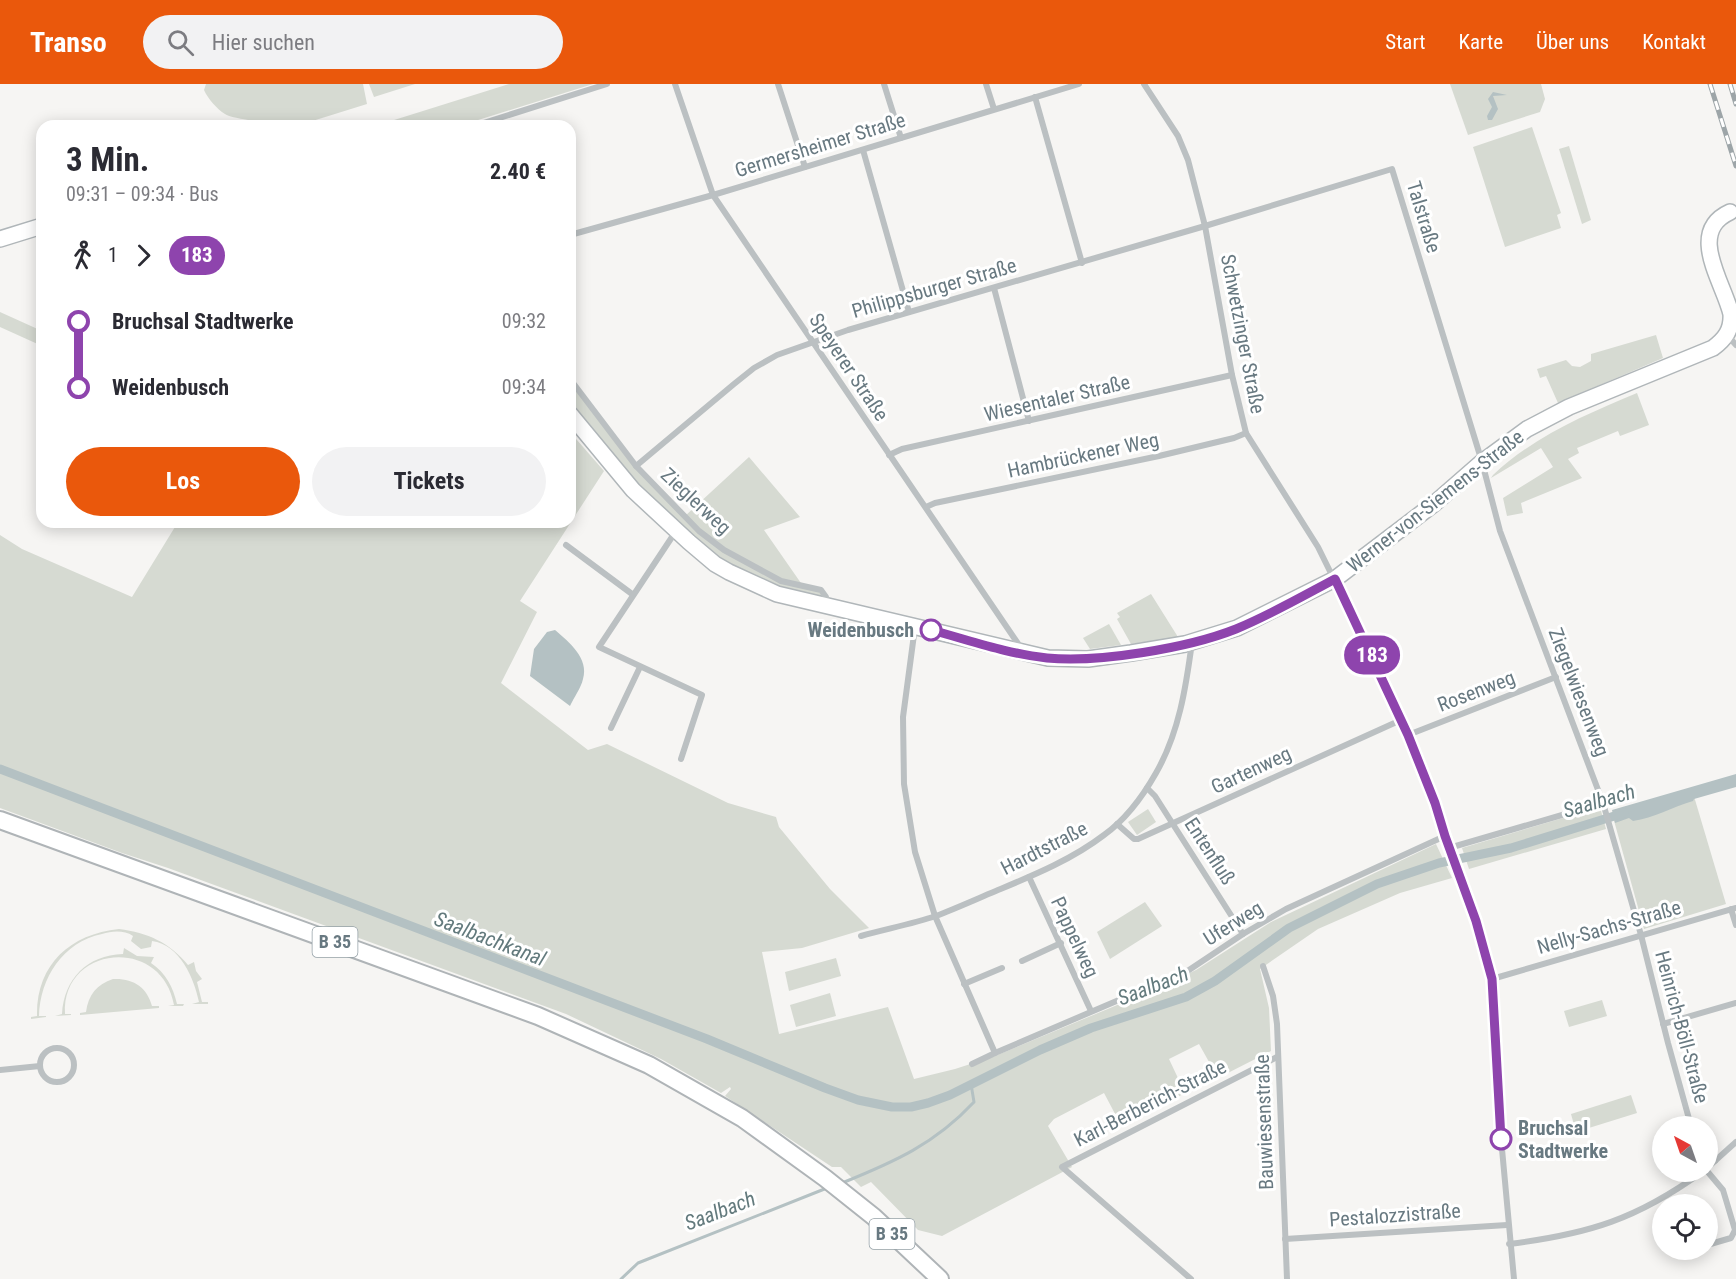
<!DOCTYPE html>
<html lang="de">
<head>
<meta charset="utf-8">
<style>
	:root { --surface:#fff; --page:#f2f2f3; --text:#2b2b33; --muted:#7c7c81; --accent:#ea580c }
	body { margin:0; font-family:"Roboto Condensed",sans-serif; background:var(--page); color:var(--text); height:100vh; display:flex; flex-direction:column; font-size:22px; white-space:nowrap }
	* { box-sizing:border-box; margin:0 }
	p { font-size:20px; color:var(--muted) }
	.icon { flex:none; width:33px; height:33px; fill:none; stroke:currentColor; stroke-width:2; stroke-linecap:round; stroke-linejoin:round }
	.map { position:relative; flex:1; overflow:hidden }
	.sheet { position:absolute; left:36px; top:36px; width:540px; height:408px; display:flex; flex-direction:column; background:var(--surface); border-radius:18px; box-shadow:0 3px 15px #0003 }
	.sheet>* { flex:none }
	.badge { padding:0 12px; border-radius:20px; font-size:21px; line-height:39px }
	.needle { width:39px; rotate:320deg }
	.controls { position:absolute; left:1652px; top:1032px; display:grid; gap:12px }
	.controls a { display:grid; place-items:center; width:66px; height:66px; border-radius:50%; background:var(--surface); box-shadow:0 3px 15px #0003; font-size:30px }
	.map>.badge { position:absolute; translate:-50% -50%; box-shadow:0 0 0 3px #fff }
	.legs { display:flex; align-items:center; gap:9px; height:66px; padding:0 30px; font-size:20px }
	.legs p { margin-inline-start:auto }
	.summary { display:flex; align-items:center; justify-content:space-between; height:102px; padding:0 30px }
	h1 { font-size:33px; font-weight:700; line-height:45px }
	.action { display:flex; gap:12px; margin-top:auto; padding:12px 30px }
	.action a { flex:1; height:69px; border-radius:36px; background:var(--accent); color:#fff; font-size:24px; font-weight:700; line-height:69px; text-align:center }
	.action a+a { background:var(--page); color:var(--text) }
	ul { padding:0 30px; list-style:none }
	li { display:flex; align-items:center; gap:21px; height:66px; font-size:22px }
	li i { display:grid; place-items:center; width:9px; height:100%; margin:0 8px; background:currentColor }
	li i::after { content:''; width:15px; height:15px; margin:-8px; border:4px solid; border-radius:50%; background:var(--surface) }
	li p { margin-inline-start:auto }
	li:first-child i { background:linear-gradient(#0000 50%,currentColor 0) }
	li:last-child i { background:linear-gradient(currentColor 50%,#0000 0) }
	header { display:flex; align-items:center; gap:36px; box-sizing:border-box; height:84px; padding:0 30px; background:var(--accent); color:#fff }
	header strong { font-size:28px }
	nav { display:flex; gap:33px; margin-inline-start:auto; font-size:21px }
	.search { width:420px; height:54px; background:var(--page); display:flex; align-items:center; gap:15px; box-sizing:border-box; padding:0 21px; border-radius:33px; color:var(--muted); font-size:22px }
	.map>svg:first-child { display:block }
</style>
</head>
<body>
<header>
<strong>Transo</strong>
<div class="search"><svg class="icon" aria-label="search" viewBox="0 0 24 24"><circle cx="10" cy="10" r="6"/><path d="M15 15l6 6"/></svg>Hier suchen</div>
<nav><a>Start</a><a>Karte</a><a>Über uns</a><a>Kontakt</a></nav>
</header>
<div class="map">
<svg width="1736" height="1195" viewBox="0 0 1736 1195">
	<rect width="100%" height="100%" fill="#f6f5f3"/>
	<g fill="#d6dad2">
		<path d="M 206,0 L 363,0 L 367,20 L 306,39 L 304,42 C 292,42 233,36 225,30 C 217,25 208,15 204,6 Z"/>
		<path d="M 369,0 L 415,0 L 374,13 Z"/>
		<path d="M 509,0 L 593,0 L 459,42 L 375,42 Z"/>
		<path d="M 1450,0 L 1541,0 L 1545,15 L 1540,28 L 1468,51 Z"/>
		<path d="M 1532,43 L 1561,129 L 1557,131 L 1561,144 L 1505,163 L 1473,63 Z"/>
		<path d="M 1569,62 L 1591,136 L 1582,140 L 1559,65 Z"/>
		<path d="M 0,228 L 42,247 L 42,262 L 0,243 Z"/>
		<path d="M 1656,251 L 1663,274 L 1558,319 L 1546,292 L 1540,294 L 1537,285 L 1566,276 L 1572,282 L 1580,283 L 1591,277 L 1591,270 Z"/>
		<path d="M 570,295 L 636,382 L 685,432 L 749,373 L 800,433 L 764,446 L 803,502 L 821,506 L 827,522 L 729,488 L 676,447 L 570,330 Z"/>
		<path d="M 1637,309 L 1649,341 L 1620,352 L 1618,347 L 1577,364 L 1579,369 L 1568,375 L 1582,394 L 1521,419 L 1523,429 L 1507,432 L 1503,414 L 1553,383 L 1541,364 L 1491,394 L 1493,391 C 1534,352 1587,330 1637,309 Z"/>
		<path d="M 570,348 L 604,387 L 520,517 L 537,528 L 501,599 L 588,666 L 607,660 L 728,719 L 776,733 L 779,743 L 830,805 L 869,844 L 802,864 L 762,868 L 779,950 L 888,923 L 914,995 L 955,985 L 995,972 L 1158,904 L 1196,886 L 1271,838 L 1436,760 L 1452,794 L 1400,809 L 1318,845 L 1260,885 L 1269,924 L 1271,967 L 1218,994 L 1199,960 L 1169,975 L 1185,1009 L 1122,1043 L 1104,1009 L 1054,1035 L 1048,1042 L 1072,1083 L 942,1152 L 918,1146 L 871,1098 L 861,1103 L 841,1083 L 832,1083 L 725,1012 L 731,1005 L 730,1003 L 721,1009 L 661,975 L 566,930 L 168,784 L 122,769 L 0,724 L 0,451 L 22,465 L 132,513 L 178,438 L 570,438 Z"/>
		<path d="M 1151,510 L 1178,553 L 1131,560 L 1117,535 L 1120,533 L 1117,529 Z"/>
		<path d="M 1109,540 L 1121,561 L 1090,565 L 1083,554 Z"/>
		<path d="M 1693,709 L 1726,820 L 1644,845 L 1613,733 Z"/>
		<path d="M 1600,723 L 1606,745 L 1469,785 L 1462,764 Z"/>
		<path d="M 1148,725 L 1156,738 L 1137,751 L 1128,738 Z"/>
		<path d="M 1145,818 L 1162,842 L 1110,875 L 1097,848 Z"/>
		<path d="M 119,845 C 148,849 169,858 188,881 L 194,878 L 196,887 L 202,895 L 197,898 L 202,918 L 208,918 L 208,920 L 192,920 L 199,918 C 194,894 180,861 152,857 L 151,863 L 141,865 L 131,857 L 133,852 C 124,846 112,847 102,850 C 63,858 40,894 39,932 L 46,932 L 46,933 L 31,935 L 31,933 L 37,932 C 36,881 70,850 119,845 Z"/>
		<path d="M 124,864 L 137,872 L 154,873 L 151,879 C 166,889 173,903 177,920 L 184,920 L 183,922 L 168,922 L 174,921 C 162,851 61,861 65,930 L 71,930 L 71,931 L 55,932 L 62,930 C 64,895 87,871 123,870 Z"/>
		<path d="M 836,874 L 841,892 L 789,907 L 785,888 Z"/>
		<path d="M 113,895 C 133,894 147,903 152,922 L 159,922 L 159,924 L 80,931 L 80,929 L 86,928 C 88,911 97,900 113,895 Z"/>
		<path d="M 830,909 L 836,932 L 796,943 L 790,921 Z"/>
		<path d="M 1602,916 L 1607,932 L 1569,943 L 1564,927 Z"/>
		<path d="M 1631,1011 L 1637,1029 L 1576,1048 L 1571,1030 Z"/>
	</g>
	<g fill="#b4c1c3">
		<path d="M 1493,8 L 1507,11 L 1493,12 L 1498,25 L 1492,36 L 1488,36 L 1487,32 L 1492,23 L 1488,15 Z"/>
		<path d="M 555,546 C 569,558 589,574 583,595 C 581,604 574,613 570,622 L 530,592 L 534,565 L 547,548 Z"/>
		<path d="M 1736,690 L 1736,703 L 1694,715 L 1693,717 C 1672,723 1654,734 1633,737 L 1629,734 L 1615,739 L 1612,726 Z"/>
	</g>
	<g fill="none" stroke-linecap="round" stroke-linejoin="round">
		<g stroke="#b4c1c3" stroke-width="3">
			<path d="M 842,1099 C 894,1078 935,1060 974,1018 L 971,1000"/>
			<path d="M 621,1195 L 638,1179 L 827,1104"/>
		</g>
		<path stroke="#b4c1c3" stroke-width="9" d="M 0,685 L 707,955 L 825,1004 L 858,1016 L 892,1023 L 911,1023 L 928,1019 L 950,1011 L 1040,966 L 1091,944 L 1186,913 L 1215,897 L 1289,844 L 1377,800 L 1439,779 L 1511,764 L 1624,729"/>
		<g stroke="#b0b6b9" stroke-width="18">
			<g id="secondary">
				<path d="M 0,155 L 42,142"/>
				<path d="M 570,330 L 633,406 L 689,458 L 715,480 L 729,488 L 777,510 L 1048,574 L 1088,575 L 1131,569 L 1185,560 L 1237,544 L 1335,495 L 1435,419 L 1482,378 L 1527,345 L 1569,323 L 1713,264 C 1725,255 1732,246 1731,230 C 1724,199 1686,148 1730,128"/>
			</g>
		</g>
		<g stroke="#afb4b7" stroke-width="20">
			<path id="primary" d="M 0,736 L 538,932 L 649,981 L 742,1034 L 825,1094 L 874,1133 L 940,1195"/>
		</g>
		<g stroke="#bbc0c2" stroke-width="6">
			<path d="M 675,0 L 713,111 L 1021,564"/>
			<path d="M 778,0 L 805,83"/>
			<path d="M 884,0 L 901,54"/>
			<path d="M 986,0 L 994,25"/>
			<path d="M 1144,0 L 1178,52 L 1188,76 L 1205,142 L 1232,291 L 1246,349 L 1318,463 L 1387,603 L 1435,719 L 1445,752 L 1476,837 L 1492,895 L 1502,1065 L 1514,1195"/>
			<path d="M 1035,13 L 1082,179"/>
			<path d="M 474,42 L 607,0"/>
			<path d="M 863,66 L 909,228"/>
			<path d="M 570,151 L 713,111 L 1079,0"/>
			<path d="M 994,204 L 1029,337"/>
			<path d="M 1727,251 L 1736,261"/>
			<path d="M 570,295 L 636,382 L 699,447 L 724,466 L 781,497 L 821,506 L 826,513 L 827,521"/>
			<path d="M 889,371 L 902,365 L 1232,291"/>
			<path d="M 636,382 L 734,300 L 754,284 L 777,271 L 848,246 L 1205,142 L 1392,85 L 1482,378 L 1500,447 L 1603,719 L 1641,851 L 1668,959 L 1691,1042"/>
			<path d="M 926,423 L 935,419 L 1159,372 L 1234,354 L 1246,349"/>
			<path d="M 676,447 L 599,563 L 702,611 L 681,675"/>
			<path d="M 566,461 L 632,510"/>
			<path d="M 915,543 L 903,633 L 904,700 L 915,768 L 935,832 L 995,969"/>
			<path d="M 611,644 L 640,583"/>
			<path d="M 1408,651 L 1556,593"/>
			<path d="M 1147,704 L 1155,712 L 1243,850"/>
			<path d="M 1117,740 L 1134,755 L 1138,755 L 1401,636"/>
			<path d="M 1449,764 L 1603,719"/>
			<path d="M 1029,793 L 1091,927"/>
			<path d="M 1731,825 L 1736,841"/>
			<path d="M 861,852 C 886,845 912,840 936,832 C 954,825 972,817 991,809 C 1029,793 1070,777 1104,751 C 1125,736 1143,712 1156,689 C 1179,649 1186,603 1192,558"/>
			<path d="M 1022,877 L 1061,859"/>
			<path d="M 1263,882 L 1273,912 L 1277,940 L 1287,1195"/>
			<path d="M 1492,895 L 1736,824"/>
			<path d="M 964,900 L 1002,884"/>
			<path d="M 1663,940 L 1736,919"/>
			<circle cx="57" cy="981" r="17"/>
			<path d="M 972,980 L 995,969 L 1189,886 L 1243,850 L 1286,825 L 1445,752"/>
			<path d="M 0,986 L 40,982"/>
			<path d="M 1707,1069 L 1715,1077"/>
			<path d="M 1707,1084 L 1736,1058"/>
			<path d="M 1707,1087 L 1723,1106 L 1735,1146 L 1731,1154 L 1707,1161"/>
			<path d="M 1285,1155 L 1507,1141"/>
			<path d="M 1509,1160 C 1589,1150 1637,1135 1702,1088"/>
			<path d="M 1692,1166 L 1694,1166"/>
			<path d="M 1191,1195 L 1062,1083 L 1277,973"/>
		</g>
		<use href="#secondary" stroke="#fff" stroke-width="15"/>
		<use href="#primary" stroke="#fff" stroke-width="16"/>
		<g stroke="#9da5a8" stroke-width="5">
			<g id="rail">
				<path d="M 1710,0 L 1736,82"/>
				<path d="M 1730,0 L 1736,20"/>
			</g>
		</g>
		<use href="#rail" stroke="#fff" stroke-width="3" stroke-dasharray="9" stroke-linecap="butt"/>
	</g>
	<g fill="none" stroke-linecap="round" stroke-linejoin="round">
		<g stroke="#fff" stroke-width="14">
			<path id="line-1" d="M 931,546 C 969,556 1008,570 1047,574 C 1099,579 1188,564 1236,545 C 1270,531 1303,512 1335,495 L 1408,651 L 1435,719 L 1445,752 L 1476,837 L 1492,895 L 1501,1055"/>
		</g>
		<use href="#line-1" stroke="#8e44ad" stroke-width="9"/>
	</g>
	<g fill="#fff" stroke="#8e44ad" stroke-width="3">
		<circle cx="931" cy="546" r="10"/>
		<circle cx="1501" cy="1055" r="10"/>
	</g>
	<g text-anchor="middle" stroke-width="6" stroke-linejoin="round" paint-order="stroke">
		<g fill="#fff" stroke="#95a1a7" stroke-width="1.5">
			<rect x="312.5" y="843" width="45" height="30" rx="4.5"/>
			<rect x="869.5" y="1135" width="45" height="30" rx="4.5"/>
		</g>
		<g font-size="18" font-weight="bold" fill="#687981">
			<text x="335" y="864">B 35</text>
			<text x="892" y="1156">B 35</text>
		</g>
		<g font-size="20" fill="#687981" stroke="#fff">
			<text transform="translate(820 61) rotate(-17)" y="7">Germersheimer Straße</text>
			<text transform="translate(1424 133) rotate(73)" y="7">Talstraße</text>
			<text transform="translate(934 204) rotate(-16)" y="7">Philippsburger Straße</text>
			<text transform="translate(1243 250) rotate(79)" y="7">Schwetzinger Straße</text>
			<text transform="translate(849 283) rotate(56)" y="7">Speyerer Straße</text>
			<text transform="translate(1057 314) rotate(-13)" y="7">Wiesentaler Straße</text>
			<text transform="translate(1083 371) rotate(-12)" y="7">Hambrückener Weg</text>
			<text transform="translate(696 417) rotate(43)" y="7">Zieglerweg</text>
			<text transform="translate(1435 417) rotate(-38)" y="7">Werner-von-Siemens-Straße</text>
			<text transform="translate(1476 607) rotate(-21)" y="7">Rosenweg</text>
			<text transform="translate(1579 608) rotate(69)" y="7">Ziegelwiesenweg</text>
			<text transform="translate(1251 686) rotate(-25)" y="7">Gartenweg</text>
			<text transform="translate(1044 764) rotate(-27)" y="7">Hardtstraße</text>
			<text transform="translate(1210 767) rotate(57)" y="7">Entenfluß</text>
			<text transform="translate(1233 839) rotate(-32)" y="7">Uferweg</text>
			<text transform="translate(1609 843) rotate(-16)" y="7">Nelly-Sachs-Straße</text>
			<text transform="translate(1075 853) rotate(65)" y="7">Pappelweg</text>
			<text transform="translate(1682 943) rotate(75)" y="7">Heinrich-Böll-Straße</text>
			<text transform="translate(1150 1019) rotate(-27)" y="7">Karl-Berberich-Straße</text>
			<text transform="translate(1264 1038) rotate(-92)" y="7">Bauwiesenstraße</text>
			<text transform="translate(1395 1131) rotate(-4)" y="7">Pestalozzistraße</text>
		</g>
		<g font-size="20" font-weight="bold" fill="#687981" stroke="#fff" text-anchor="end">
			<text x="914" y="553">Weidenbusch</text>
			<text x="1518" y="1051" text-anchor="start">Bruchsal<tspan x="1518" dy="23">Stadtwerke</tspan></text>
		</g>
		<g font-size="21" font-style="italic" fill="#637a7d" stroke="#fff">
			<text transform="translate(1599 717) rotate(-16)" y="7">Saalbach</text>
			<text transform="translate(490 855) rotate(21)" y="7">Saalbachkanal</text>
			<text transform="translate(1153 902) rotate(-21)" y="7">Saalbach</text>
			<text transform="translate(720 1127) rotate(-21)" y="7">Saalbach</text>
		</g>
	</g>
</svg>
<div class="controls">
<a><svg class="needle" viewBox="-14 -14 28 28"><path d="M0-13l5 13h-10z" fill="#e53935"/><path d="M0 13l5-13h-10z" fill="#7c7c81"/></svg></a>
<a><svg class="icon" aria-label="locate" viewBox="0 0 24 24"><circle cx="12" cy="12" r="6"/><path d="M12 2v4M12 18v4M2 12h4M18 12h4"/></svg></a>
</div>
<b class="badge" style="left:1372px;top:571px;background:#8e44ad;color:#fff">183</b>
<section class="sheet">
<div class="summary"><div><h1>3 Min.</h1><p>09:31 – 09:34 · Bus</p></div><b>2.40 €</b></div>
<div class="legs"><svg class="icon" aria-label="walk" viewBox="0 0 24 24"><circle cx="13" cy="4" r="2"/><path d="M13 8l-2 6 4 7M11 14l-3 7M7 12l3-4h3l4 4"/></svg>1<svg class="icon" aria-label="forward" viewBox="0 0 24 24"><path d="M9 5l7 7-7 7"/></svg><b class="badge" style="background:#8e44ad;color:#fff">183</b></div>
<ul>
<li><i style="color:#8e44ad"></i><b>Bruchsal Stadtwerke</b><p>09:32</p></li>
<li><i style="color:#8e44ad"></i><b>Weidenbusch</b><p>09:34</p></li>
</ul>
<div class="action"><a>Los</a><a>Tickets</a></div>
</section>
</div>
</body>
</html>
